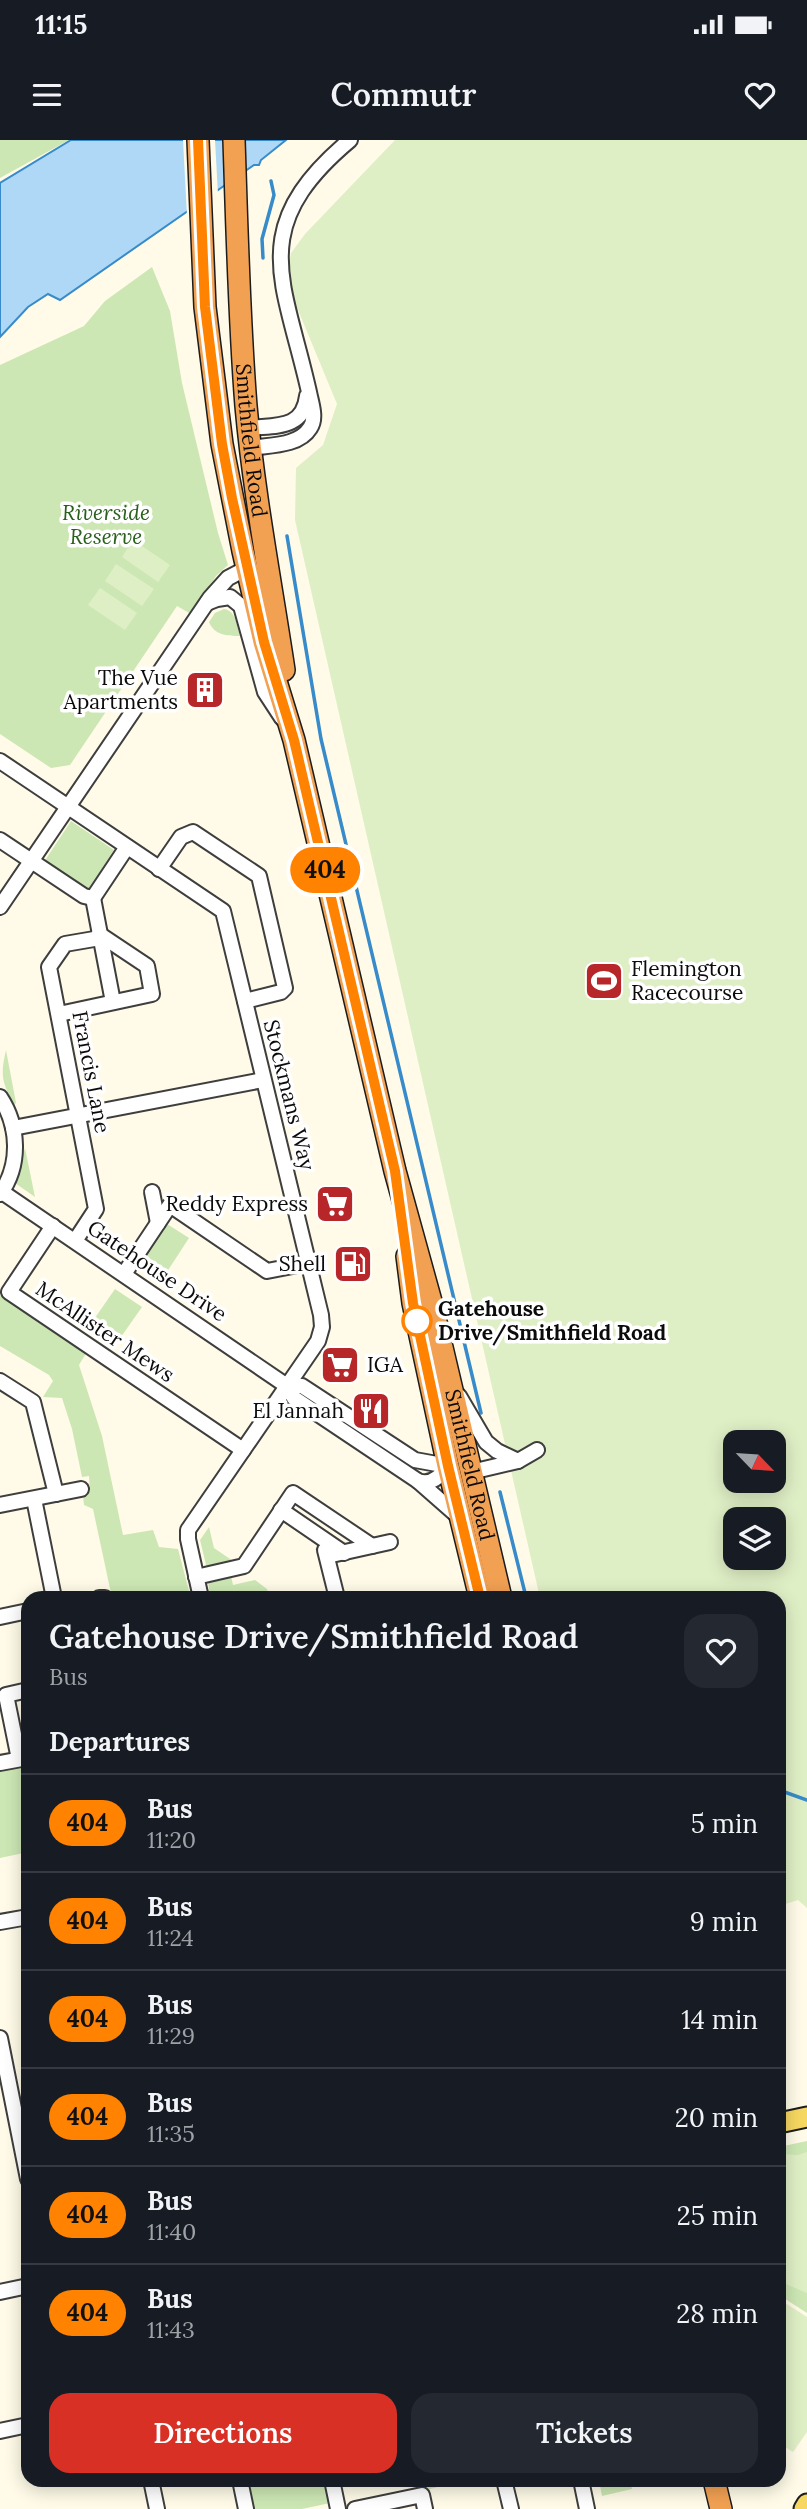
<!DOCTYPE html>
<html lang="en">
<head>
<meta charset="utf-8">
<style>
	:root { --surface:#171b24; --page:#242831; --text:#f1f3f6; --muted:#9ea1a6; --line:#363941; --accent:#d93025 }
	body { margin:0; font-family:Lora,serif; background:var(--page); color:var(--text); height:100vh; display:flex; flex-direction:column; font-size:26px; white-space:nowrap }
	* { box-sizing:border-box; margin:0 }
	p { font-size:23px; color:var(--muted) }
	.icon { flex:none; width:38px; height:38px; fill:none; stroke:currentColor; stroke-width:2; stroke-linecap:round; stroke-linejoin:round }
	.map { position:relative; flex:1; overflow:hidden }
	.details { position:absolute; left:21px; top:1451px; width:765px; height:896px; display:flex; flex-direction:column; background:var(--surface); border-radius:21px; box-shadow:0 4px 18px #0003 }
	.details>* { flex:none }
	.badge { padding:0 14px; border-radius:23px; font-size:24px; line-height:46px }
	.needle { width:46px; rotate:115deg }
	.buttons { position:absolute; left:723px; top:1290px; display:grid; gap:14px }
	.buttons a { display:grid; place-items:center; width:63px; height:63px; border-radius:14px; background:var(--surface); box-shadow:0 4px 18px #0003; font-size:35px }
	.map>.badge { position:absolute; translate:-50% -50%; box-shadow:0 0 0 4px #fff }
	h2 { padding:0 28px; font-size:26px; line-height:63px }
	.round { display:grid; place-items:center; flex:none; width:74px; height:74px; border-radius:21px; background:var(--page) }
	.overview { display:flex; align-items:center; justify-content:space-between; height:119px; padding:0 28px }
	h1 { font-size:33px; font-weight:600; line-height:52px }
	.cta { display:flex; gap:14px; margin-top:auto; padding:14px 28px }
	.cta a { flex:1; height:80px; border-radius:21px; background:var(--accent); color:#fff; font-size:28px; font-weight:600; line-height:80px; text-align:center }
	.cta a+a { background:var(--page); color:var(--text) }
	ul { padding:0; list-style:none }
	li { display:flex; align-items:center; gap:21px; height:98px; padding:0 28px; border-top:2px solid var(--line) }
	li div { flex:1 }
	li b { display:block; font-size:26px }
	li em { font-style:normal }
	li .badge { min-width:77px; font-weight:700; text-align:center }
	.status { display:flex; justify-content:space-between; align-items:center; height:49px; padding:0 35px; background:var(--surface); direction:ltr }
	.status svg { height:19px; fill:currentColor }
	header { display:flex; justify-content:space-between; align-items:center; height:91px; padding:0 28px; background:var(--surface); font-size:32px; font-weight:600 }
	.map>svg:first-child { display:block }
</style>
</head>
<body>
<div class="status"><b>11:15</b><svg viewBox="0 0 49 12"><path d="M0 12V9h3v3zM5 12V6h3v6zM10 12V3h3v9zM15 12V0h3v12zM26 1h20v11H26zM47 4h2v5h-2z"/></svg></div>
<header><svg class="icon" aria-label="menu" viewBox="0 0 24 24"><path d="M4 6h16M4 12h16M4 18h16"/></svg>Commutr<svg class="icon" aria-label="heart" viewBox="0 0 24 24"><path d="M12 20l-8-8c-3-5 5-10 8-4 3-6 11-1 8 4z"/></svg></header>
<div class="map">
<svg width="807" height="2369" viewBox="0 0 807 2369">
	<rect width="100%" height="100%" fill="#fffbe8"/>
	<g fill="#cde7b4">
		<path d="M 0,0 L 69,0 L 0,38 Z"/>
		<path d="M 152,127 L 170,171 L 182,243 L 218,393 L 228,425 L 216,436 L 191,474 L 177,466 L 70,625 L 51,628 L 0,594 L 0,225 L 84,186 L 105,161 Z"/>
		<path d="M 224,469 C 236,471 237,485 240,496 C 227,496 214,495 209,482 L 215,473 Z"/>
		<path d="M 71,681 L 114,710 L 88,751 L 44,722 Z"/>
		<path d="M 6,910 L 16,963 L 14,965 C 2,942 0,936 6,910 Z"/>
		<path d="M 25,1008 L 35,1057 L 15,1043 Z"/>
		<path d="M 164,1082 L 189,1098 L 161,1141 L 136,1125 Z"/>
		<path d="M 115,1149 L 142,1167 L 116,1204 L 90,1185 Z"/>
		<path d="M 0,1155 L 5,1155 L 88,1210 L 79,1225 L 102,1296 L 123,1395 L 153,1390 L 159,1407 L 178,1409 L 189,1451 L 168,1458 L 112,1458 L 93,1369 L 84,1365 L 83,1356 L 90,1352 L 89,1336 L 82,1337 L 72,1289 L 62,1258 L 43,1257 L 53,1241 L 49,1235 L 0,1206 Z"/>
		<path d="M 209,1387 L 214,1408 L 236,1423 L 207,1429 L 200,1400 Z"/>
		<path d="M 231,1436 L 233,1445 L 255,1440 L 267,1449 L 270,1458 L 210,1458 L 208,1440 Z"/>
		<path d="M 28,1625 L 28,1712 L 0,1718 L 0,1631 Z"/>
		<path d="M 807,2001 L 807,2173 L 779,2155 L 779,2007 Z"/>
		<path d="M 247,2340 L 326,2340 L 330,2363 L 302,2369 L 252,2369 Z"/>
		<path d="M 406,2340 L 465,2340 L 426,2350 L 408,2346 Z"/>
		<path d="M 599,2340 L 630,2340 L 632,2349 L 602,2356 Z"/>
	</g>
	<g fill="#dfefc5" fill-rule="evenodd">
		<path d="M 395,0 L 807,0 L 807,1768 L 798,1760 L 779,1766 L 779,1458 L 540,1458 L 295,380 L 296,328 L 323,305 L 337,264 L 286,141 L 291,113 L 305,94 ZM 735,1302 L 774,1302 L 774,1340 L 735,1340 ZM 735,1379 L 774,1379 L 774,1418 L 735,1418 Z"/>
		<path d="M 133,400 L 170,425 L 158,442 L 122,417 Z"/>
		<path d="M 116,424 L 154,449 L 142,466 L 105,441 Z"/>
		<path d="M 100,448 L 137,473 L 125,490 L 88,465 Z"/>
		<path d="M 807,2012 L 807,2153 L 788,2145 L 779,2139 L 779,2014 L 798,2015 Z"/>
		<path d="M 779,2159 L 807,2177 L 807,2292 L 793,2312 L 779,2303 Z"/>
	</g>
	<path fill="#aed8f5" stroke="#378bca" stroke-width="2" d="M 71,0 L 286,0 L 261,20 L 259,25 L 254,25 L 60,160 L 48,154 L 28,167 L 0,197 L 0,43 Z"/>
	<path fill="#fffbe8" d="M 183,0 L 215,0 L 218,55 L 187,76 Z"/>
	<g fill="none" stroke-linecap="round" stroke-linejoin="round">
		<g stroke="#378bca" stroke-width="3.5">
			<path d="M 263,118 L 262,99 L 274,55 L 271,41"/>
			<path d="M 287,396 L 321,599 L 481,1273"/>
			<path d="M 500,1352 L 525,1453 L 533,1458"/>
			<path d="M 779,1650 L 807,1660"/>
		</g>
		<g stroke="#3e3e3e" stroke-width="18">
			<g id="minor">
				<path d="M 249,288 C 275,285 303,290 307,256"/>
				<path d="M 251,308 C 270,305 299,306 310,288 C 317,278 311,263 309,252 C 284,140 245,88 350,0"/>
				<path d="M 207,463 L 217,459 L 230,457 L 241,466 L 265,552 L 282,578"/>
				<path d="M 0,621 L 223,771 L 321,1175 L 322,1187 L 318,1201 L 188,1390 L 188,1399 L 201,1458"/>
				<path d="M 0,700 L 84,756 L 93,758 L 127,707"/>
				<path d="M 159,729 L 181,697 L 193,692 L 259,736 L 285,848 L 281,852 L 245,861"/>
				<path d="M 93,758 L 113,862"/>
				<path d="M 0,767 L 210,458 L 228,438 L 247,428"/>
				<path d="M 59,874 L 152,854 L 147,826 L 99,794"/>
				<path d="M 0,957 C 19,986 21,1025 0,1054"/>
				<path d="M 13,988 L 263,940"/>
				<path d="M 2,1052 L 287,1246 L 294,1258 L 418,1341 C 430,1346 441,1336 448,1326"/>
				<path d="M 152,1052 L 158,1083"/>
				<path d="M 53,1086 L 9,1152 L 243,1310"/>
				<path d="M 75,1101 L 96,1069 L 49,827 L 65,804 L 100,798"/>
				<path d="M 124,1134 L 170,1065 L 267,1131 L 308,1123"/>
				<path d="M 0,1241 L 33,1262 L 56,1354"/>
				<path d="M 287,1246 L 302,1246 L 415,1320 L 448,1326"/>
				<path d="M 459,1256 L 486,1302 L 497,1311 L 518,1321"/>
				<path d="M 471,1332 L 518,1321 L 537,1310"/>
				<path d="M 418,1341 L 459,1377"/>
				<path d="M 34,1359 L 54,1458"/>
				<path d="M 0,1365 L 81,1349"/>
				<path d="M 281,1370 L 344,1413"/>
				<path d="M 325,1410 L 337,1458"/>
				<path d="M 327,1416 L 390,1402"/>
				<path d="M 196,1437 L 244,1426 L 293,1353 L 372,1406"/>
				<path d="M 99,1458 L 105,1458"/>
				<path d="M 0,1477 L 28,1471"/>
				<path d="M 19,1619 L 6,1555 L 28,1550"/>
				<path d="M 0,1623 L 27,1618"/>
				<path d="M 0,1782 L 28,1777"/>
				<path d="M 0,1898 L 28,2039"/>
				<path d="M 0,2152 L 28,2146"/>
				<path d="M 0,2291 L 28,2285"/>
				<path d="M 151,2340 L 157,2369"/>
				<path d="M 240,2340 L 246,2369"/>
				<path d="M 332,2340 L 338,2369"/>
				<path d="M 504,2340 L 511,2369"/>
				<path d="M 581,2340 L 587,2369"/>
				<path d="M 355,2369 L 422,2355 L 425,2369"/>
			</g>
		</g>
		<g stroke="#1c1c1c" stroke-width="23">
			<g id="major">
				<path d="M 779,1983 L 807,1977"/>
				<path d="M 804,2369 L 807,2364"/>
			</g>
		</g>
		<g stroke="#1c1c1c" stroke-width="24">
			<g id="highway">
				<path id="s1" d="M 198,0 L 205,167 L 222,304 L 243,411 L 264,502 L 294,600 L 395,1031 L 432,1165 L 501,1458"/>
				<path id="s2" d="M 234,0 C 237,89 239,178 246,266 C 254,355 271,443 284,530"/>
				<path d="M 407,1116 L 413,1163 L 448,1326 L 480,1458"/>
				<path d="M 714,2340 L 721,2369"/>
			</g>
		</g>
		<use href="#minor" stroke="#fff" stroke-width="14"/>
		<use href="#major" stroke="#f6d761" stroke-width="19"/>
		<use href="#highway" stroke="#f2a153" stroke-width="21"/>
	</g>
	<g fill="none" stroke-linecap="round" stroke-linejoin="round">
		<g stroke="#fff" stroke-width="16">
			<path id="line" d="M 198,0 L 205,167 L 222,304 L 232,358 L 264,502 L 294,600 L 395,1031 L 413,1163 L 448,1326 L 480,1458"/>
		</g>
		<use href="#line" stroke="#ff8200" stroke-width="10"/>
	</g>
	<defs>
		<g id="building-square" transform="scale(2.0125)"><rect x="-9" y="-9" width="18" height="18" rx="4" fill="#b72628" stroke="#fff"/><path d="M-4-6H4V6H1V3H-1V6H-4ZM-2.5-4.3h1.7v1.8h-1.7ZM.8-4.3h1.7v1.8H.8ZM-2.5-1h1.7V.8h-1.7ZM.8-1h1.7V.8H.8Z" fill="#fff"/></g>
		<g id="stadium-square" transform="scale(2.0125)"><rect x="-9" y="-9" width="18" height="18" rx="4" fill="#b72628" stroke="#fff"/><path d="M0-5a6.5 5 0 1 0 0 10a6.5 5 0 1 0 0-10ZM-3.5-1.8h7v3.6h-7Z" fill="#fff"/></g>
		<g id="supermarket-square" transform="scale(2.0125)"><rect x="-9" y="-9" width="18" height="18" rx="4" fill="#b72628" stroke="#fff"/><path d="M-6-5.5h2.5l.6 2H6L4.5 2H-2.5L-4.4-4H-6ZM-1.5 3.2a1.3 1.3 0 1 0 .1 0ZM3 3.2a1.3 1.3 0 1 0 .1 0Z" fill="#fff"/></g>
		<g id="fuel-square" transform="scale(2.0125)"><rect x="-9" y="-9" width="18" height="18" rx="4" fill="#b72628" stroke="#fff"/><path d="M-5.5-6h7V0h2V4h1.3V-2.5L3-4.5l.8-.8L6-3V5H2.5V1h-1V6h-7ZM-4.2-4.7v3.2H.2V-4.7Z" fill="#fff"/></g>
		<g id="restaurant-square" transform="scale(2.0125)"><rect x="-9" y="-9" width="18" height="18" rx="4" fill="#b72628" stroke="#fff"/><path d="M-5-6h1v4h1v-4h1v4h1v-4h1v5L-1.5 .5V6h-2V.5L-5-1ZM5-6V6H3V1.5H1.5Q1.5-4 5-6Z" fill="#fff"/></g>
	</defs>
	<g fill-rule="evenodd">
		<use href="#building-square" x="205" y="550"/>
		<use href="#stadium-square" x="604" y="841"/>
		<use href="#supermarket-square" x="335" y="1064"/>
		<use href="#fuel-square" x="353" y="1124"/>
		<use href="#supermarket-square" x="340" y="1225"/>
		<use href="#restaurant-square" x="371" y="1271"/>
	</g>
	<circle fill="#fff" stroke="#ff8200" stroke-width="3.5" cx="417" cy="1181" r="14"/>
	<g text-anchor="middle" stroke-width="7" stroke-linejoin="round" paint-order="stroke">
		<g font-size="21" fill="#0b0b0b" stroke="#fff">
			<text dy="7" stroke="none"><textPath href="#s2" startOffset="301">Smithfield Road</textPath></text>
			<text transform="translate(91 932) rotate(79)" y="7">Francis Lane</text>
			<text transform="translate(289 955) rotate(76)" y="7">Stockmans Way</text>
			<text transform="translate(157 1131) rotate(34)" y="7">Gatehouse Drive</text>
			<text transform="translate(105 1192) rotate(34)" y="7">McAllister Mews</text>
			<text dy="7" stroke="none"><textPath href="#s1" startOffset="1356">Smithfield Road</textPath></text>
		</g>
		<g font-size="21" font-style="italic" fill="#29601d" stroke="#fff">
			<text x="106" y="380">Riverside<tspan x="106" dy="24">Reserve</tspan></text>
		</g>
		<g font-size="21" fill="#0b0b0b" stroke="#fff" text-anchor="end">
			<text x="178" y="545">The Vue<tspan x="178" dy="24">Apartments</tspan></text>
			<text x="631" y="836" text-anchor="start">Flemington<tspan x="631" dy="24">Racecourse</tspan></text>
			<text x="308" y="1071">Reddy Express</text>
			<text x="326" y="1131">Shell</text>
			<text x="367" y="1232" text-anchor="start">IGA</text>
			<text x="344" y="1278">El Jannah</text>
		</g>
		<g font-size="21" font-weight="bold" fill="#0b0b0b" stroke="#fff" text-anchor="start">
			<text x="438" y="1176">Gatehouse<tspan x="438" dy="24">Drive/Smithfield Road</tspan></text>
		</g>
	</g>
</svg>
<div class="buttons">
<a><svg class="needle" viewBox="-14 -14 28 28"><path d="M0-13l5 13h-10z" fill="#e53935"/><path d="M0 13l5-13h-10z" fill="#9ea1a6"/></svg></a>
<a><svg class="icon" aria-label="layers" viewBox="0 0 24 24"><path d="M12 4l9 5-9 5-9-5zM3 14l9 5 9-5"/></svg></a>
</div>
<b class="badge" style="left:325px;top:730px;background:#ff8200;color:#111">404</b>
<section class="details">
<div class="overview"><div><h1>Gatehouse Drive/Smithfield Road</h1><p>Bus</p></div><a class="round"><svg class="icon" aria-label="heart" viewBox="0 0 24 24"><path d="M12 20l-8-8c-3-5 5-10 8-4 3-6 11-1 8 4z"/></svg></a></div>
<h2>Departures</h2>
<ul>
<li><span class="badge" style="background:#ff8200;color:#111">404</span><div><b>Bus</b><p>11:20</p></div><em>5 min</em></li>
<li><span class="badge" style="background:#ff8200;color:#111">404</span><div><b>Bus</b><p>11:24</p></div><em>9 min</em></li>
<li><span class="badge" style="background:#ff8200;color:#111">404</span><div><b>Bus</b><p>11:29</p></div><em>14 min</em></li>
<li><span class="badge" style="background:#ff8200;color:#111">404</span><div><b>Bus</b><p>11:35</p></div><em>20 min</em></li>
<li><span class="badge" style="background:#ff8200;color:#111">404</span><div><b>Bus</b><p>11:40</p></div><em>25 min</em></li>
<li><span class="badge" style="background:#ff8200;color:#111">404</span><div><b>Bus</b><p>11:43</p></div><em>28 min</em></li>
</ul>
<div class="cta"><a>Directions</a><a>Tickets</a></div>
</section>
</div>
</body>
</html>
